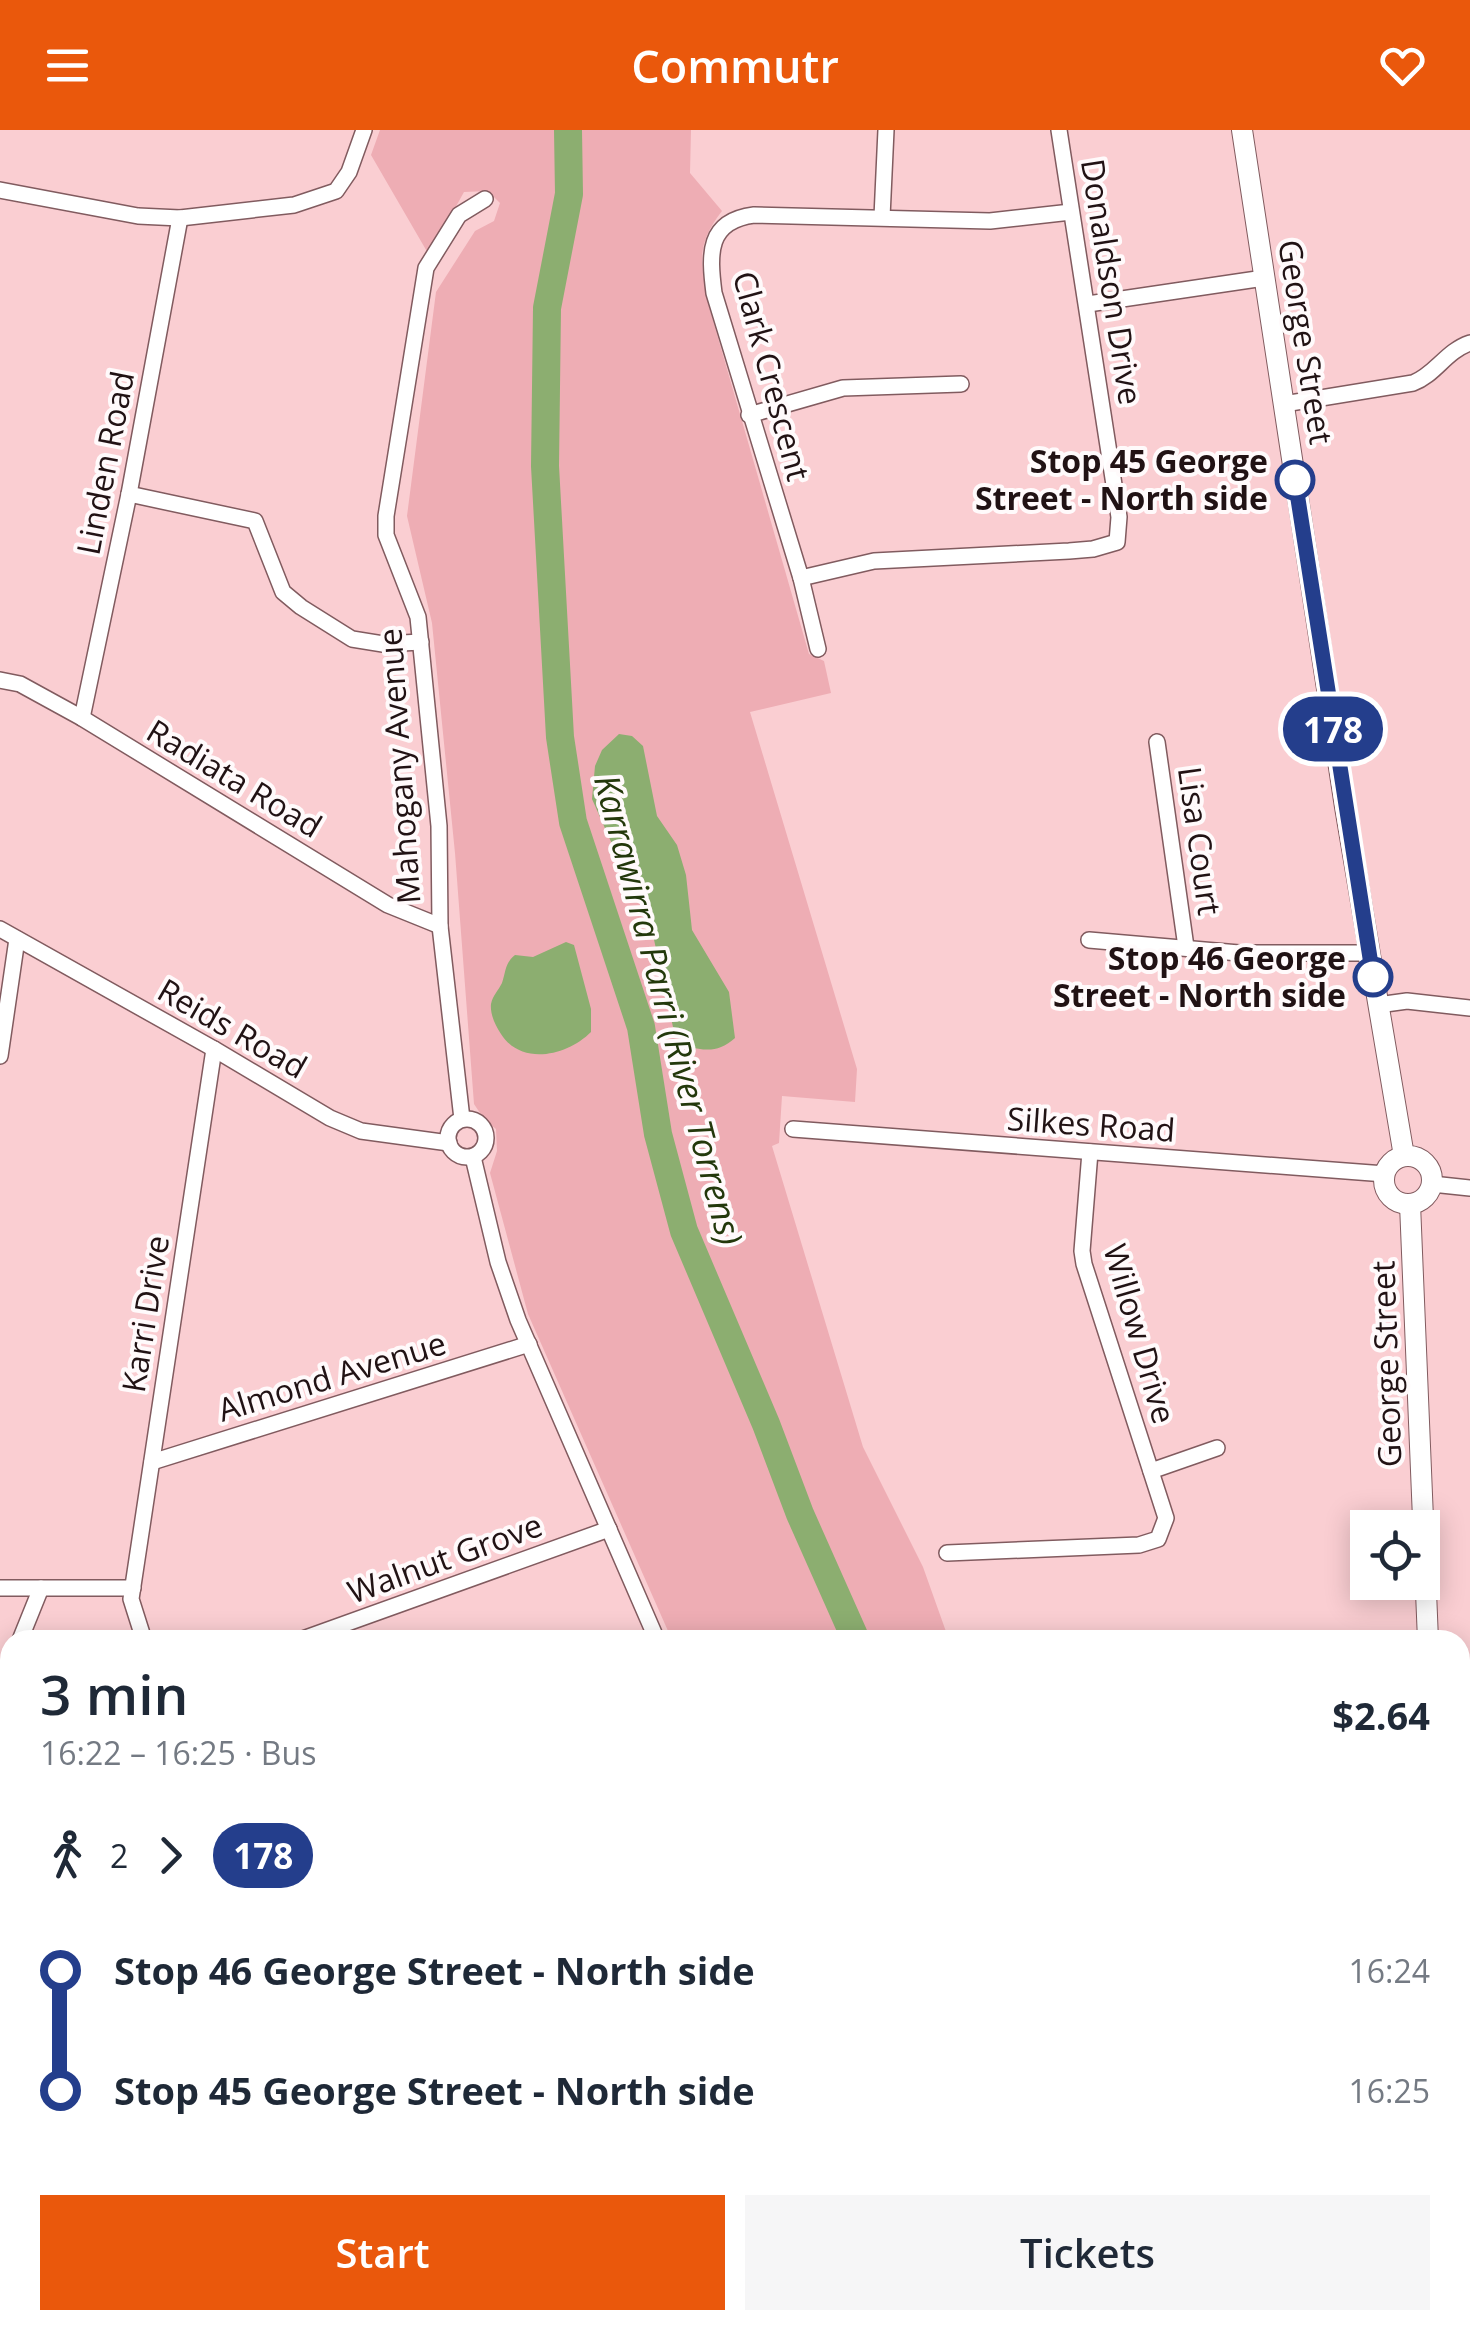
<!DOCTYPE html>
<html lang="en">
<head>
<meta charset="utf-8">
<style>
	:root { --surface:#fff; --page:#f6f6f7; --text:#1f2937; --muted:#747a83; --accent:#ea580c }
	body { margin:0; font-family:"Open Sans",sans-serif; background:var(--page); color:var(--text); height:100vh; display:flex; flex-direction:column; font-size:38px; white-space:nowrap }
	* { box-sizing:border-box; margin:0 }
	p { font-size:32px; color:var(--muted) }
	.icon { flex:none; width:55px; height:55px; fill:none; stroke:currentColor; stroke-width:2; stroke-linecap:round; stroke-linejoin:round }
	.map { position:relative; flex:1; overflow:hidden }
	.side { position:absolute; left:0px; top:1500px; width:1470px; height:700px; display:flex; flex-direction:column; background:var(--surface); border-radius:30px 30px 0 0; box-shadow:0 5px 25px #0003 }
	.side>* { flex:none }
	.badge { padding:0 20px; border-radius:32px; font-size:35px; line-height:65px }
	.buttons { position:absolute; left:1350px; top:1380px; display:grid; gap:20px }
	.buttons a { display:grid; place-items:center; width:90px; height:90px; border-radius:0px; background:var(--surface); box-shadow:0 5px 25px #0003; font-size:50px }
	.map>.badge { position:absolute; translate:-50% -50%; box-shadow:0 0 0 5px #fff }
	.legs { display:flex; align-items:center; gap:15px; height:110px; padding:0 40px; font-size:32px }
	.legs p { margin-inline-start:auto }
	.head { display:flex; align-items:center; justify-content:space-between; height:170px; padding:0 40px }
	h1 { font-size:55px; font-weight:600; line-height:75px }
	.primary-button { display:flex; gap:20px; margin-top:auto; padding:20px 40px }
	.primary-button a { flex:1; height:115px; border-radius:0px; background:var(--accent); color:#fff; font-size:40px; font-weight:600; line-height:115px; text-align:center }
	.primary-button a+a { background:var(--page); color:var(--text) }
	ul { padding:0 40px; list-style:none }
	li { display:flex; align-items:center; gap:35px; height:120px; font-size:38px }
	li i { display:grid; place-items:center; width:15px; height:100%; margin:0 12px; background:currentColor }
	li i::after { content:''; width:25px; height:25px; margin:-12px; border:8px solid; border-radius:50%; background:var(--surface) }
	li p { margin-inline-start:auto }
	li:first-child i { background:linear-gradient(#0000 50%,currentColor 0) }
	li:last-child i { background:linear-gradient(currentColor 50%,#0000 0) }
	header { display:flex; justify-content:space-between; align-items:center; height:130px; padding:0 40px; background:var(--accent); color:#fff; font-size:45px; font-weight:600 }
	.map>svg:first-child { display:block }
</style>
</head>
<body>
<header><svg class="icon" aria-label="menu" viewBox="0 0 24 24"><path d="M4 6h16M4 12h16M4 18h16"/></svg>Commutr<svg class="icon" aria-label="heart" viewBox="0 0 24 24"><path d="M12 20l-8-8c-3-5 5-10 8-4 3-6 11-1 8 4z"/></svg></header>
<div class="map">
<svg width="1470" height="2200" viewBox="0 0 1470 2200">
	<rect width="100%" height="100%" fill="#faced2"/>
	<g fill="#eeadb4">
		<path d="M 380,0 L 691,0 L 690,43 L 722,81 C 695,116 701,132 708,173 L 809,524 L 824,531 L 831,563 L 750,582 L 857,939 L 855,972 L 782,966 L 779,1013 L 772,1016 L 863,1317 L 923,1437 L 949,1510 L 672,1510 L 528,1184 L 490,1043 L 497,1021 L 496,999 L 484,989 L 474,974 L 455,723 L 432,493 L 407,386 L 436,162 L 475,101 L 494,91 L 500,73 L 488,61 L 464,62 L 429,125 L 371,25 Z"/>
		<path d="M 882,2190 L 1217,2190 L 1214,2200 L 866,2200 Z"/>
	</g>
	<g fill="#8cae70">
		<path d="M 619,604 L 632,606 L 643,616 L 657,686 L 677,715 L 686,745 L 692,800 L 729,862 L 735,908 C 719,922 708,921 688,917 L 673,897 L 648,782 L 624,741 L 592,669 L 595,636 L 602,620 Z"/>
		<path d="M 566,812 L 574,815 L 591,879 L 591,902 C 568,925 522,937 501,904 C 495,895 490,884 491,874 C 493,865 498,861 502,853 C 506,841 505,833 515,825 L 533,827 Z"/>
	</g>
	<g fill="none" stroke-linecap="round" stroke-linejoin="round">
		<g stroke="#8cae70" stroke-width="28">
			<path d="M 568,0 L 569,64 L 547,178 L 545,336 L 560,607 L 573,692 L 641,897 L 658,1004 L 684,1101 L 766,1294 L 800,1384 L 856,1510"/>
			<path d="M 1156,2200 L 1156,2190"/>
		</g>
		<g stroke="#815b5f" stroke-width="18">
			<g id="minor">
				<path d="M 0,60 L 138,86 L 180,88 L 294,75 L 336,61 L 349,42 L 364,0"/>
				<path d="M 882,87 L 886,0"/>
				<path d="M 1088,174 L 1264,148"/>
				<path d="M 1284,274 L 1413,253 C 1435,245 1446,221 1470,213"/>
				<path d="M 749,285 L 843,258 L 961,254"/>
				<path d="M 129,364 L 255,391 L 283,462 L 301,477 L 352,509 L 383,514 L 421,512"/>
				<path d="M 801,448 L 874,431 L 1069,421 L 1093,419 L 1117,412 L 1119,387 L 1059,0"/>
				<path d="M 818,519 L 801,448 L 714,163 C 709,124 707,91 754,85 L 990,91 L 1071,82"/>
				<path d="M 0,550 L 20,554 L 82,588 L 388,775 L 440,796"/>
				<path d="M 82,588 L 129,364 L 180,88"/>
				<path d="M 1157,612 L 1186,817"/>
				<path d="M 0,799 L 214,919 L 330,988 L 361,1001 L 449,1013"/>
				<path d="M 1089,810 L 1239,823 L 1369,823"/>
				<path d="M 1378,875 L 1407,871 L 1470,878"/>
				<path d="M 0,926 L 17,809"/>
				<path d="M 462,989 L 440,796 L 439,696 L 418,487 L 386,405 L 386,386 L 426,138 L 459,85 L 485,69"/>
				<circle cx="467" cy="1008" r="19"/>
				<path d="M 793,999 L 1385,1044"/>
				<path d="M 473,1027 L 498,1132 L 518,1190 L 657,1510"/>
				<path d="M 1432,1054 L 1470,1058"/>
				<path d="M 152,1332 L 529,1214"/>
				<path d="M 1151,1341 L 1217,1318"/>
				<path d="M 947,1423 L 1139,1415 L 1158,1409 L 1166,1388 L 1084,1134 L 1082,1121 L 1090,1022"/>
				<path d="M 0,1458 L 133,1458"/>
				<path d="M 20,1510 L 41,1458"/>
				<path d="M 144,1510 L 131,1469 L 214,919"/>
				<path d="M 300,1510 L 609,1399"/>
				<path d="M 0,1551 L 10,1531"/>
				<path d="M 0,1729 L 10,1728"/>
				<path d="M 277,2190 L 278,2200"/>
				<path d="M 643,2190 L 648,2200"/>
				<path d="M 114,2200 L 114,2190"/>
				<path d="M 834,2200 L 849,2190"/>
			</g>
		</g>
		<g stroke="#815b5f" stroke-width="22">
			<g id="tertiary">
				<path d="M 1242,0 L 1345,677 L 1404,1026"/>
				<circle cx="1408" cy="1050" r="24"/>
				<path d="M 1410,1074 L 1428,1510"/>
				<path d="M 1460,1838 L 1470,1838"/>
				<path d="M 1454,2190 L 1455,2200"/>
			</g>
		</g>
		<g stroke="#815b5f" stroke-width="28">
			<g id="primary">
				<path d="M 0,1656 L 10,1661"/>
				<path d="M 0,1680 L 10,1685"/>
				<path d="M 765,2190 L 771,2200"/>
				<path d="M 794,2190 L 799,2200"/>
			</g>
		</g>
		<use href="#minor" stroke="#fff" stroke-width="15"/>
		<use href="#tertiary" stroke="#fff" stroke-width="20"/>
		<use href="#primary" stroke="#fff" stroke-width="25"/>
	</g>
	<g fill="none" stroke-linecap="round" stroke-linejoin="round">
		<g stroke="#fff" stroke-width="22">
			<path id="line-1" d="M 1295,350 L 1373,847"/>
		</g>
		<use href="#line-1" stroke="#243e8c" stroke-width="15"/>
	</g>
	<g fill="#fff" stroke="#243e8c" stroke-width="5">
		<circle cx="1295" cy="350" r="18"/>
		<circle cx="1373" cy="847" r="18"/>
	</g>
	<g text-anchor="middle" stroke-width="8" stroke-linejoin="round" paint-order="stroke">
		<g font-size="32" fill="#211214" stroke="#fffafb">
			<text transform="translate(1111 152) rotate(81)" y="11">Donaldson Drive</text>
			<text transform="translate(1305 212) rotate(81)" y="11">George Street</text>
			<text transform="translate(771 246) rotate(75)" y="11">Clark Crescent</text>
			<text transform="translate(106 333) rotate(-79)" y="11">Linden Road</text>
			<text transform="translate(400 636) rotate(-94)" y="11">Mahogany Avenue</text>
			<text transform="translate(234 649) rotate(31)" y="11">Radiata Road</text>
			<text transform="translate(1199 711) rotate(82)" y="11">Lisa Court</text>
			<text transform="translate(232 899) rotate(30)" y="11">Reids Road</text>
			<text transform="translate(1091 995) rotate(4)" y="11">Silkes Road</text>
			<text transform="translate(146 1184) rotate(-81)" y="11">Karri Drive</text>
			<text transform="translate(1139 1204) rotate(74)" y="11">Willow Drive</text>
			<text transform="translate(1387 1234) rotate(-92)" y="11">George Street</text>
			<text transform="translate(332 1247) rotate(-17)" y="11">Almond Avenue</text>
			<text transform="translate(445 1429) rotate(-20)" y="11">Walnut Grove</text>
		</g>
		<g font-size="32" font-weight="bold" fill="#211214" stroke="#fffafb" text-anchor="end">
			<text x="1268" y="343">Stop 45 George<tspan x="1268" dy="37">Street - North side</tspan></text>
			<text x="1346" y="840">Stop 46 George<tspan x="1346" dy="37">Street - North side</tspan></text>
		</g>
		<g font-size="35" font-style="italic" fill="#23380b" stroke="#fffafb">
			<text transform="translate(668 880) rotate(75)" y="12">Karrawirra Parri (River Torrens)</text>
		</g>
	</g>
</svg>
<div class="buttons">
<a><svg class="icon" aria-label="locate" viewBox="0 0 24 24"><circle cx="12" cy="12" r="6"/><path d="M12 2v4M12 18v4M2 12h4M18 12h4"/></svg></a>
</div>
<b class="badge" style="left:1333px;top:599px;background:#243e8c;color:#fff">178</b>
<section class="side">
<div class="head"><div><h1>3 min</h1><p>16:22 – 16:25 · Bus</p></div><b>$2.64</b></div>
<div class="legs"><svg class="icon" aria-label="walk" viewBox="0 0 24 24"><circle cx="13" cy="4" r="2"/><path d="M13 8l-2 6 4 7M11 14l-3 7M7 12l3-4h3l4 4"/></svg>2<svg class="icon" aria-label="forward" viewBox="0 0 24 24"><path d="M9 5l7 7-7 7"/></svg><b class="badge" style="background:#243e8c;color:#fff">178</b></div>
<ul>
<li><i style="color:#243e8c"></i><b>Stop 46 George Street - North side</b><p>16:24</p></li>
<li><i style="color:#243e8c"></i><b>Stop 45 George Street - North side</b><p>16:25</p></li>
</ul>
<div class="primary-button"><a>Start</a><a>Tickets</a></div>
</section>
</div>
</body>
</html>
